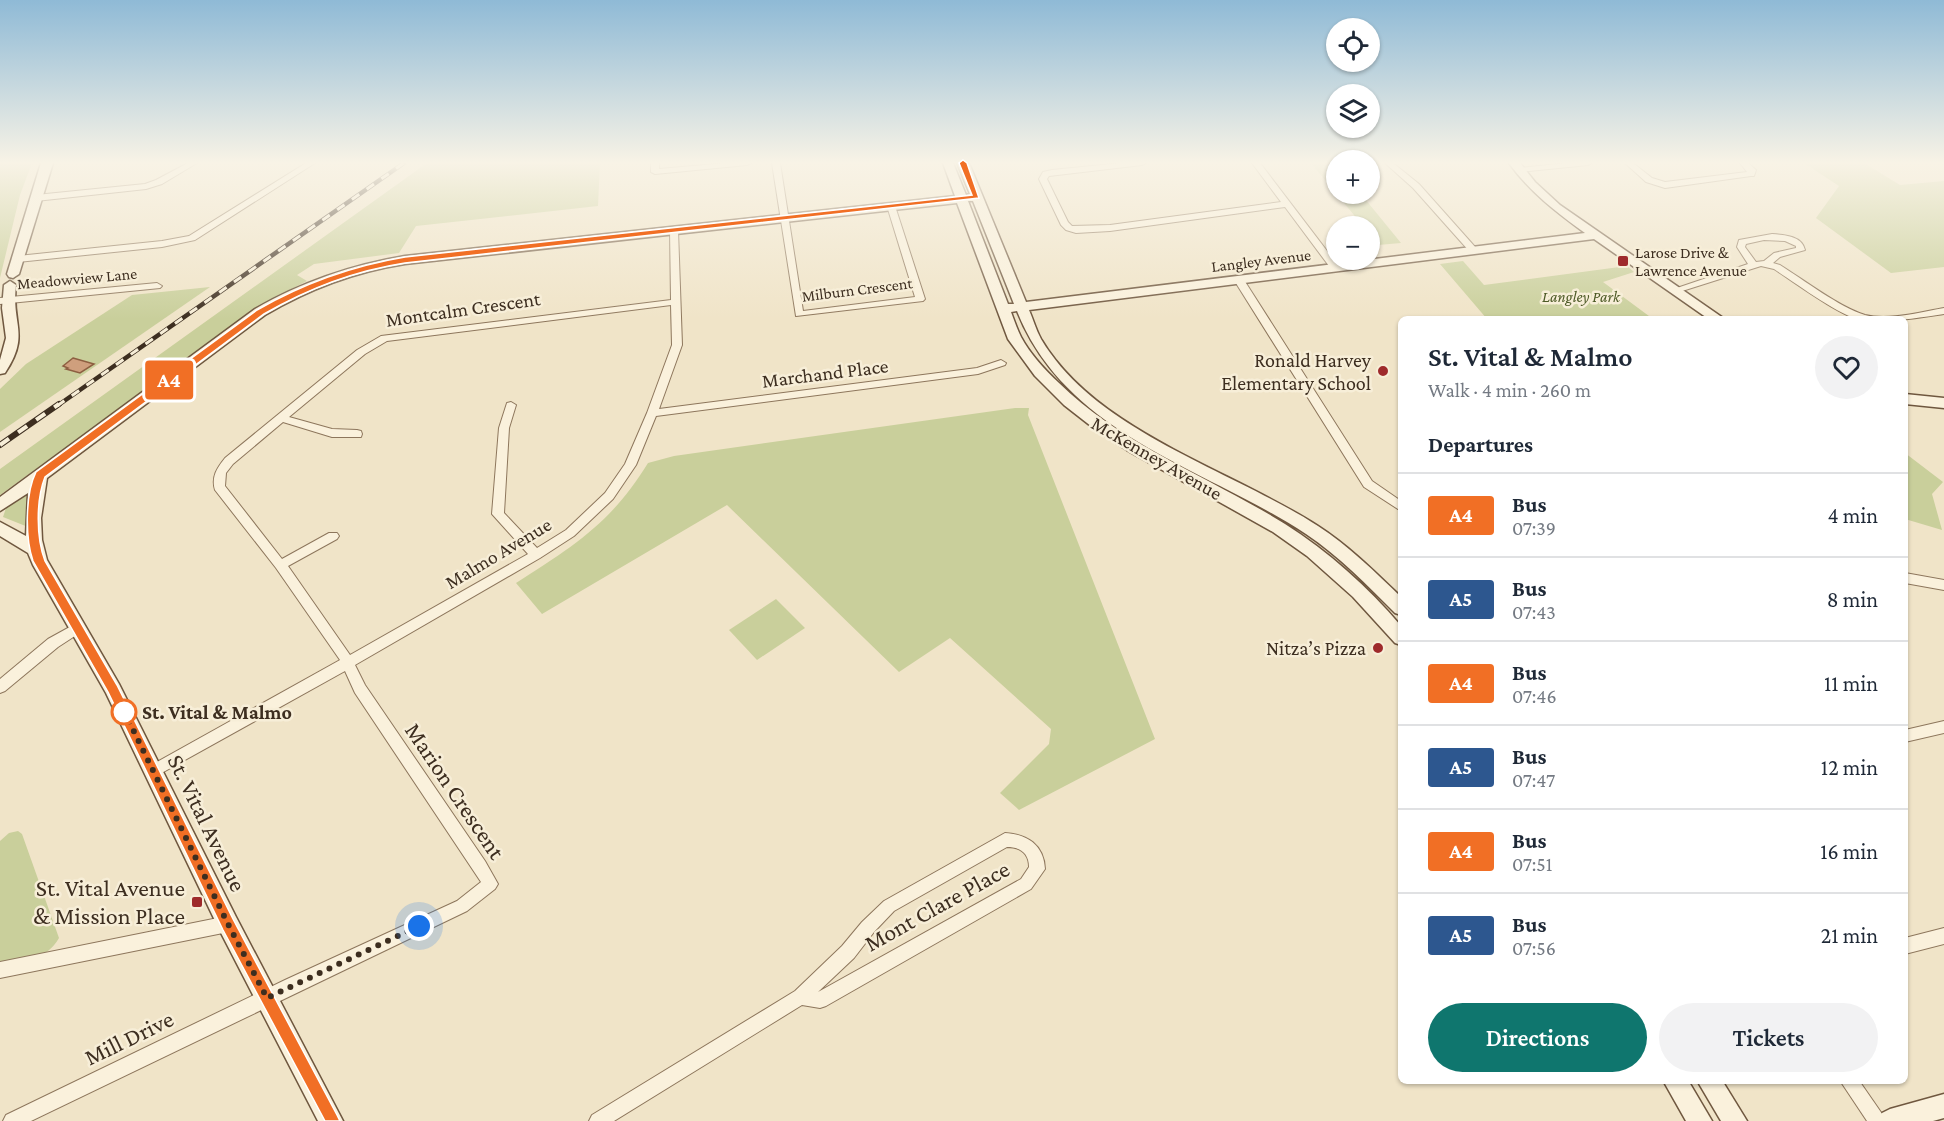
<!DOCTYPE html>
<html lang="en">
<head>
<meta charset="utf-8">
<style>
	:root { --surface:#fff; --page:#f2f2f3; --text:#1f2937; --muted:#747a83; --line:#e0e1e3; --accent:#0f766e }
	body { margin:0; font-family:"Crimson Pro",serif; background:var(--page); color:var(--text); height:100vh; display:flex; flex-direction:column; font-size:22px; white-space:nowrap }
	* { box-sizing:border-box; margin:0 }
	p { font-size:20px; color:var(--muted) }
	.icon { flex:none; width:33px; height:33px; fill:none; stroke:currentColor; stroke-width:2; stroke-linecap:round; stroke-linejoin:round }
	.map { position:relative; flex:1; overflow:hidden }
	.drawer { position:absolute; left:1398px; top:316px; width:510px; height:768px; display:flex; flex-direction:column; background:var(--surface); border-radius:9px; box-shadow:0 2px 4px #0004 }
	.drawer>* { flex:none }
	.badge { padding:0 12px; border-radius:4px; font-size:21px; line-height:39px }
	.fabs { position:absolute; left:1326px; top:18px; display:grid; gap:12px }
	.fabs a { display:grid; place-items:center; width:54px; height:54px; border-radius:50%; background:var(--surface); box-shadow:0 2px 4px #0004; font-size:30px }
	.you { position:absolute; width:30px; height:30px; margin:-15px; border:4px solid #fff; border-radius:50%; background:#1a73e8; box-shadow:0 0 0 9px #1a73e833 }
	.map>.badge { position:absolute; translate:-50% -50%; box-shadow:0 0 0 3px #fff }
	h2 { padding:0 30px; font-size:22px; line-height:54px }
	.round { display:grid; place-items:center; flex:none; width:63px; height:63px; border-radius:32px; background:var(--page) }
	.head { display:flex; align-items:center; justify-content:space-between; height:102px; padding:0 30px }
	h1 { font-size:28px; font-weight:600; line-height:45px }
	.button { display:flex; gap:12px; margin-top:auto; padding:12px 30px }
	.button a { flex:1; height:69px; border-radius:36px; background:var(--accent); color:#fff; font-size:24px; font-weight:600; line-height:69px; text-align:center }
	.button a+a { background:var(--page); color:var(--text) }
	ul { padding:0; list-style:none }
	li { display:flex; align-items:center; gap:18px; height:84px; padding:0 30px; border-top:2px solid var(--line) }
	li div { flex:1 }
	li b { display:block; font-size:22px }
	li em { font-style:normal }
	li .badge { min-width:66px; font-weight:700; text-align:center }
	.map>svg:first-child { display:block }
</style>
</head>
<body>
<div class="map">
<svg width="1944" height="1121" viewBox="0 0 1944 1121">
	<rect width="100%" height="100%" fill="#f0e4c8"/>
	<g fill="#c9cf9b">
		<path d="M 0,163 L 32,163 L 20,195 L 0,278 Z"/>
		<path d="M 427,163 L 600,163 L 598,206 L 416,226 L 399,253 L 314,264 L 297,275 L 307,281 L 268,301 L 0,495 L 0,469 Z"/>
		<path d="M 1311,163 L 1335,163 L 1336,194 L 1361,194 L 1401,243 L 1378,245 L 1370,234 L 1370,226 L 1363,226 Z"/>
		<path d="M 1804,163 L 1864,163 L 1900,185 L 1944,181 L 1944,267 L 1891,273 L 1816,218 L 1839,186 Z"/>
		<path d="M 1463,261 L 1484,285 L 1627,266 L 1634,272 L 1603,282 L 1653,319 L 1487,319 L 1440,264 Z"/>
		<path d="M 210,287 L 0,432 L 0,389 L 26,364 L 132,295 Z"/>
		<path d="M 1015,408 L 1029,408 L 1028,415 L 1155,739 L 1019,810 L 1000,793 L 1049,744 L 1051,729 L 950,638 L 899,672 L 727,505 L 542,614 L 516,583 C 574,546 612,522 648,463 L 674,456 Z"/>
		<path d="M 1905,453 L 1943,482 L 1932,494 L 1942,530 L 1905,519 Z"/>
		<path d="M 26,493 L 29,526 L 28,527 L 3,517 L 6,508 Z"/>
		<path d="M 776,599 L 805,628 L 757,660 L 729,630 Z"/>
		<path d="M 18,831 L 22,834 L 59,938 C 46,961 24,960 0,965 L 0,841 L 9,833 Z"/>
	</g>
	<path fill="#cf9f7d" stroke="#8d5f41" stroke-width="1.5" d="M 73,358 L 94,364 L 80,373 L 66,369 L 68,368 L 63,366 Z"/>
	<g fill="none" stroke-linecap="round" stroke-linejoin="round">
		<g stroke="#8d765c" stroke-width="2">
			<g id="street">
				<path d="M 188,163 L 197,163 L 162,184 L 146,189 L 36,201 L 32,198 L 36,195 L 145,184 L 156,180 Z"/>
				<path d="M 306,163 L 315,163 L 195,240 L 162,247 L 18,262 L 13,259 L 18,256 L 162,241 L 189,236 Z"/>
				<path d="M 651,163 L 659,163 L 659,169 L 727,163 L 751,163 L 747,165 L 655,174 L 651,172 Z"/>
				<path d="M 772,163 L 780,163 L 803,311 L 915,297 L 887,206 L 891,203 L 895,206 L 925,299 L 923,301 L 796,316 Z"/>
				<path d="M 1122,163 L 1146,163 L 1142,165 L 1049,176 L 1047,179 L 1068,222 L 1072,226 L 1110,225 L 1281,202 L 1252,163 L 1260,163 L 1340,268 L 1335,271 L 1332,270 L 1285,207 L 1110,231 L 1076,233 L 1066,230 L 1061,225 L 1039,179 L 1043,172 L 1052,170 Z"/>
				<path d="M 1385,163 L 1393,163 L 1419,184 L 1476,248 L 1476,252 L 1470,252 L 1413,188 Z"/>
				<path d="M 1568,163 L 1592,163 L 1588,165 L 1519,172 L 1515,170 L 1519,168 Z"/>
				<path d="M 1625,163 L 1633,163 L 1652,178 L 1665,182 L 1747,172 L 1740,163 L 1748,163 L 1756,170 L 1754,176 L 1751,176 L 1665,188 L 1646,182 Z"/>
				<path d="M 674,227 L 678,230 L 682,345 L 659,409 L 977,368 L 1001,360 L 1006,363 L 1005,365 L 978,374 L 656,416 L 636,465 L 613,499 L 574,536 L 540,558 L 355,665 L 365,685 L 485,861 L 498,884 L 495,889 L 467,911 L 31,1121 L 3,1121 L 6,1115 L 285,980 L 457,901 L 481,882 L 355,693 L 345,671 L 158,775 L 153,777 L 148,775 L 146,771 L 148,767 L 340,660 L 276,568 L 215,490 C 211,477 217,468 225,458 L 357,350 L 381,336 L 671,300 L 670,230 ZM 671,305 L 672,345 L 647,413 L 625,464 L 605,493 L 566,530 L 537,548 L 504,513 L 509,428 L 516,405 L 511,402 L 507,403 L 499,428 L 492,514 L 528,554 L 350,655 L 288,566 L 337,539 L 339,536 L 337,533 L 329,533 L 282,559 L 225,486 L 226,473 L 233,464 L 283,422 L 332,437 L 361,437 L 362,434 L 361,431 L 357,430 L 332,429 L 289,417 L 365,354 L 387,341 Z"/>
				<path d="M 1772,234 C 1785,235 1802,236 1805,250 L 1780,257 L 1773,263 L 1780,265 C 1804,280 1839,307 1865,315 C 1889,321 1920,312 1944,308 L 1944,314 C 1917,318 1888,323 1861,320 C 1840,316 1794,282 1774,269 L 1761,266 L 1679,292 L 1673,292 L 1671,290 L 1748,264 L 1737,247 L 1739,240 ZM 1764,240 L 1785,241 L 1796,246 L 1796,248 L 1774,253 L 1764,261 L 1756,262 L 1745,247 L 1746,244 Z"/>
				<path d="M 1239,277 L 1244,280 L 1372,481 L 1401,501 L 1401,511 L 1364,487 L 1234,280 Z"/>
				<path d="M 157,283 L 162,286 L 160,288 L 0,304 L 0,298 Z"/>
				<path d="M 1905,573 L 1944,580 L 1944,590 L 1905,583 Z"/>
				<path d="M 77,623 L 81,624 L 83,628 L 81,632 L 58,647 L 5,691 L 0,693 L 0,679 L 48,639 Z"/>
				<path d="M 1944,721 L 1944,733 L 1905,742 L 1905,730 Z"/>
				<path d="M 1005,833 C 1027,834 1044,845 1045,869 L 1031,889 L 826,1006 L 820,1008 L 802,1005 L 614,1121 L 589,1121 L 592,1115 L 795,991 L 842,946 L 862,922 L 884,901 ZM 1007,847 C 1020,847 1029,853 1029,867 L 1021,879 L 818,992 L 854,958 L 874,932 L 894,911 Z"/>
				<path d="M 228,916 L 233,919 L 236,924 L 233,929 L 228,932 L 0,978 L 0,962 Z"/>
				<path d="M 1944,928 L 1944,944 L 1905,954 L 1905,938 Z"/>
				<path d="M 1841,1082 L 1860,1082 L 1887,1121 L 1867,1121 Z"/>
			</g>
		</g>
		<g stroke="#6f573f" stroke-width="3">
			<g id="secondary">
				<path d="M 41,163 L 53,163 L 19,274 L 13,278 L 9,277 L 7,274 Z"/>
				<path d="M 943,163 L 953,163 L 966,195 L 970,194 L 957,163 L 969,163 L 1026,302 L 1585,233 C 1556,212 1530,192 1509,163 L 1520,163 L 1535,182 L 1560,205 L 1726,320 L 1710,320 L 1594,239 L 1029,310 C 1033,319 1036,330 1041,339 C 1096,432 1232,470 1318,526 C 1349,546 1375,572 1401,597 L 1401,615 L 1395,613 C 1367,585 1339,556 1306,534 C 1204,467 1066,435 1017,311 L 1011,312 C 1014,320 1017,329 1021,337 C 1030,354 1045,370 1059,383 C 1123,446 1210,477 1285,524 C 1329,552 1368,587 1401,626 L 1401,645 L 1395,643 L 1353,597 L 1307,556 L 1273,532 L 1130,452 L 1096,430 L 1064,405 L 1035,376 L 1008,339 L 957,203 L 405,264 C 354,272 309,289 265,315 L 47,478 L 41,518 L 42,540 L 47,560 L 119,684 L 236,917 L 343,1121 L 318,1121 L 220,931 L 106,693 L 33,565 L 28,553 L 0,536 L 0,522 L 26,536 L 28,493 L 0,511 L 0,497 L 255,309 C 302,282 351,265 405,256 L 955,196 ZM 968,201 L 973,201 L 1014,304 L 1008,304 Z"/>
				<path d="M 10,281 L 16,285 C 11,325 31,334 5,373 L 0,374 L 0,360 L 6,338 L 2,308 L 4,285 Z"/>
				<path d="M 1905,394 L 1944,398 L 1944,408 L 1905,404 Z"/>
				<path d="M 1664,1082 L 1689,1082 L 1712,1121 L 1686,1121 Z"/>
				<path d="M 1698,1082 L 1723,1082 L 1747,1121 L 1721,1121 Z"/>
				<path d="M 1944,1094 L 1944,1118 L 1933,1121 L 1878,1121 L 1882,1113 L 1890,1109 Z"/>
			</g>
		</g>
		<use href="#street" fill="#faf1dc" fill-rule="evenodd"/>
		<use href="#secondary" fill="#faf1dc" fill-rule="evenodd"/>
		<g stroke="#3d2e20" stroke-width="4.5">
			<path id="rail-far1" d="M 57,406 L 404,163"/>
		</g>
		<g stroke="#3d2e20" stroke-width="6">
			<path id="rail" d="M 0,445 L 59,404"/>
		</g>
		<use href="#rail-far1" stroke="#f7eed8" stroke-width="3" stroke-dasharray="9" stroke-linecap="butt"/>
		<use href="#rail" stroke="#f7eed8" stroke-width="4" stroke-dasharray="11" stroke-linecap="butt"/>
	</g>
	<linearGradient id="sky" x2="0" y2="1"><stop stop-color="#8fbad6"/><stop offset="0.51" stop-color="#f8f3e6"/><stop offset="1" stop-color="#f8f3e6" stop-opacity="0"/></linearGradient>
	<rect width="1944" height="319" fill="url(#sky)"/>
	<path fill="#f16f25" stroke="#fff" stroke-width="1.5" d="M 963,160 L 967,163 L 979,198 L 405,263 C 353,271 309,288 264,314 L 45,477 C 36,500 36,537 45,561 L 117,685 L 233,919 L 337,1115 L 340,1121 L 325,1121 L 223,930 L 108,692 L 33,561 C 25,538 25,494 36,472 L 257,310 C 304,283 351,266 405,257 L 972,195 L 959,163 Z"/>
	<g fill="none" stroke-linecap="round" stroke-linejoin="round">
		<path stroke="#3d2e20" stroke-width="6" stroke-dasharray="0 10.8" d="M 124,712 L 122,707 L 228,924 L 267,998 L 419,926"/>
	</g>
	<g fill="#9e2a2b" stroke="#f7eed8" stroke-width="2">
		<rect x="1617" y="255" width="12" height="12" rx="3"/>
		<circle cx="1383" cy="371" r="6"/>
		<circle cx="1378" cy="648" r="6"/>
		<rect x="191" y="896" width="12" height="12" rx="3"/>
	</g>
	<circle fill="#fff" stroke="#f16f25" stroke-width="3" cx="124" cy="712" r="12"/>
	<g text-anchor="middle" stroke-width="5" stroke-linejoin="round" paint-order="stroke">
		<g font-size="16" fill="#3d2e20" stroke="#f7eed8" text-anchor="start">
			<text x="1635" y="258">Larose Drive &amp;<tspan x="1635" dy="18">Lawrence Avenue</tspan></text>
		</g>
		<g font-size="16" fill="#3d2e20" stroke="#f7eed8">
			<text transform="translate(1261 260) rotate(-7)" y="6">Langley Avenue</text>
			<text transform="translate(77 278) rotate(-5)" y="6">Meadowview Lane</text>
			<text transform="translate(857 289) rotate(-7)" y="6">Milburn Crescent</text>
		</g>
		<g font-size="16" font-style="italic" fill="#4d5a26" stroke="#f7eed8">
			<text x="1581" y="302">Langley Park</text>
		</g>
		<g font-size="20" fill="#3d2e20" stroke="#f7eed8">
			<text transform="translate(463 309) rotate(-8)" y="7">Montcalm Crescent</text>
			<text transform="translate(825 373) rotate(-7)" y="7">Marchand Place</text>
			<text transform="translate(1157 458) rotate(30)" y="7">McKenney Avenue</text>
			<text transform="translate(498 553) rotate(-31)" y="7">Malmo Avenue</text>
		</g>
		<g font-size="20" fill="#3d2e20" stroke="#f7eed8" text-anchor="end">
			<text x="1371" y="367">Ronald Harvey<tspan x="1371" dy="23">Elementary School</tspan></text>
			<text x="1366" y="655">Nitza’s Pizza</text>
		</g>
		<g font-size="20" font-weight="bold" fill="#3d2e20" stroke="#f7eed8" text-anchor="start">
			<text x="142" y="719">St. Vital &amp; Malmo</text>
		</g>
		<g font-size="24" fill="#3d2e20" stroke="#f7eed8">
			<text transform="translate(455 791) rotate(56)" y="8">Marion Crescent</text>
			<text transform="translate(207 823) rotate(64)" y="8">St. Vital Avenue</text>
			<text transform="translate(937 906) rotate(-29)" y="8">Mont Clare Place</text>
			<text transform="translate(129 1038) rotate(-26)" y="8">Mill Drive</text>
		</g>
		<g font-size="24" fill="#3d2e20" stroke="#f7eed8" text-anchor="end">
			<text x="185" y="896">St. Vital Avenue<tspan x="185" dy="28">&amp; Mission Place</tspan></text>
		</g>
	</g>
</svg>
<div class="fabs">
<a><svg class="icon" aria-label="locate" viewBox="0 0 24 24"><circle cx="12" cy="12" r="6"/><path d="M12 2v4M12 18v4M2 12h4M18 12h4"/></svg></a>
<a><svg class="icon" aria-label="layers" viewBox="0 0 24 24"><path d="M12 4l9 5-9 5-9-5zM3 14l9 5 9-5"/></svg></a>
<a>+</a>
<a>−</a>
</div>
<div class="you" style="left:419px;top:926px"></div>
<b class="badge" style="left:169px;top:380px;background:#f16f25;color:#fff">A4</b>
<section class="drawer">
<div class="head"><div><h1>St. Vital &amp; Malmo</h1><p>Walk · 4 min · 260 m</p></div><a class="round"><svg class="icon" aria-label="heart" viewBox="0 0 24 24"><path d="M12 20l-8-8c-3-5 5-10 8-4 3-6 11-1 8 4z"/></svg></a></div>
<h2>Departures</h2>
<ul>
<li><span class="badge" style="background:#f16f25;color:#fff">A4</span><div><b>Bus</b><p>07:39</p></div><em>4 min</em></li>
<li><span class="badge" style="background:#2d578f;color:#fff">A5</span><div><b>Bus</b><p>07:43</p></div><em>8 min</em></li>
<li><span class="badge" style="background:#f16f25;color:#fff">A4</span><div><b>Bus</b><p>07:46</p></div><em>11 min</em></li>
<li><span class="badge" style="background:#2d578f;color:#fff">A5</span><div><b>Bus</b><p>07:47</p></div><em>12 min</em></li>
<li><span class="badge" style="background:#f16f25;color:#fff">A4</span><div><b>Bus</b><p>07:51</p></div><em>16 min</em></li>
<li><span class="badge" style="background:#2d578f;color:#fff">A5</span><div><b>Bus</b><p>07:56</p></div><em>21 min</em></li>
</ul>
<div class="button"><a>Directions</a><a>Tickets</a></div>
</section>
</div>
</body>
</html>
